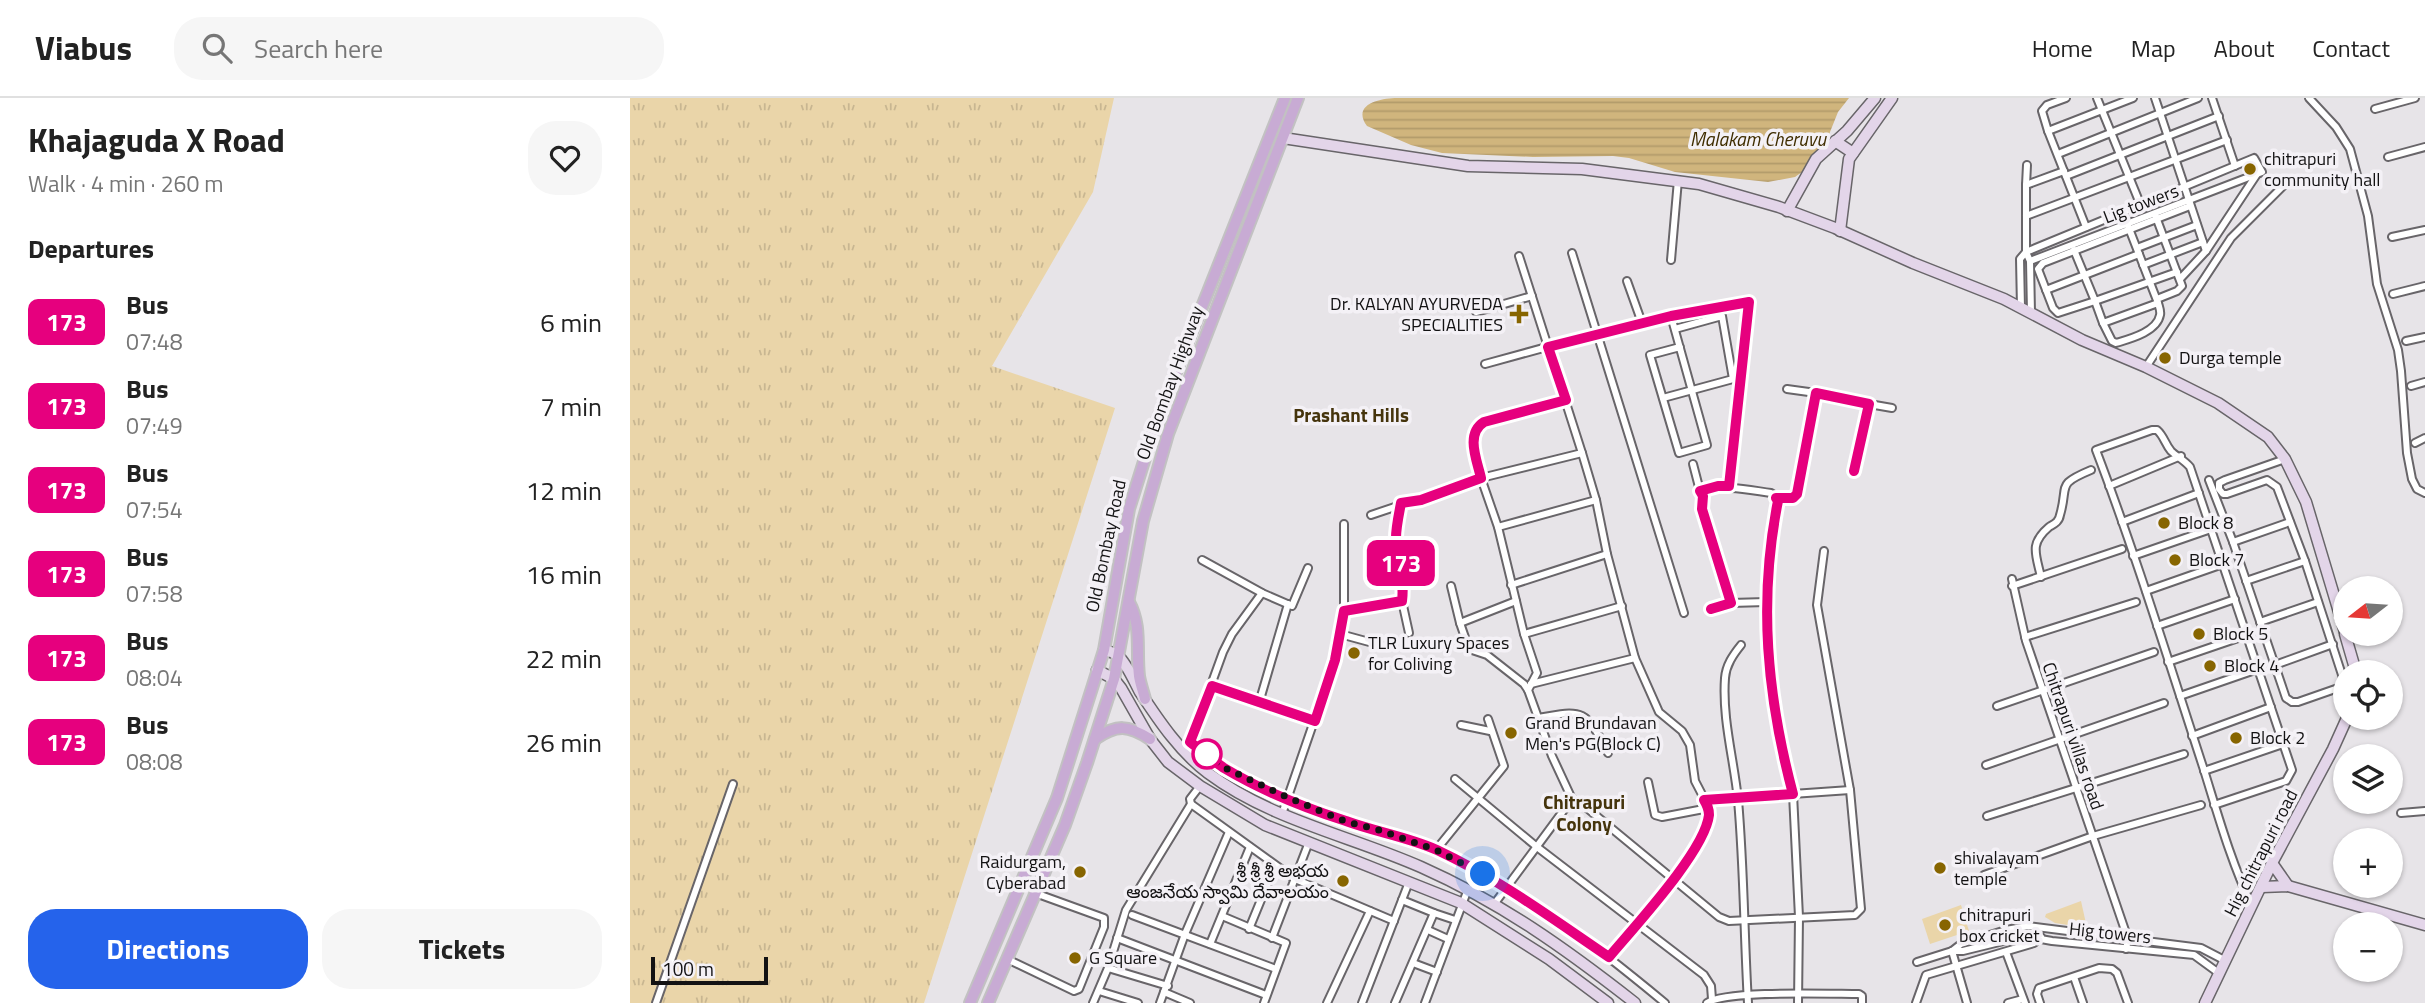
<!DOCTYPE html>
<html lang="en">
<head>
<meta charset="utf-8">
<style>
	:root { --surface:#fff; --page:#f6f6f6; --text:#222; --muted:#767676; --line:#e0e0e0; --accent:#2563eb }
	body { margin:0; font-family:"Titillium Web","Noto Sans Telugu",sans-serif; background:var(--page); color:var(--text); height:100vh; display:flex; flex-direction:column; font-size:26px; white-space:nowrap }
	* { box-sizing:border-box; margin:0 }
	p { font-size:23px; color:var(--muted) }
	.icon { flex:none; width:38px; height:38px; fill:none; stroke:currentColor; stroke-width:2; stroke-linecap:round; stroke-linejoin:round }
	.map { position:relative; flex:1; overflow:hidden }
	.details { display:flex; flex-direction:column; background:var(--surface); width:630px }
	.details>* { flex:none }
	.badge { padding:0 14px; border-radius:10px; font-size:24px; line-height:46px }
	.needle { width:46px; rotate:253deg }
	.buttons { position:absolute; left:1703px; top:478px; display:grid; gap:14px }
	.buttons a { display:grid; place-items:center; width:70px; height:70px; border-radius:50%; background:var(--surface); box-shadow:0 2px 5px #0004; font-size:35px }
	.scale { position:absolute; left:21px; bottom:18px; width:117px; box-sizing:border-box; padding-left:7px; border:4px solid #131213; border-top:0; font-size:19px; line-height:24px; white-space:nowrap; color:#131213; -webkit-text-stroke:5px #f4f1f6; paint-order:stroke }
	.you { position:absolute; width:35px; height:35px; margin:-18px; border:5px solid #fff; border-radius:50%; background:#1a73e8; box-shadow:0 0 0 10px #1a73e833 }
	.map>.badge { position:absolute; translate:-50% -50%; box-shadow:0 0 0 4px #fff }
	h2 { padding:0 28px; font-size:26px; line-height:63px }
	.round { display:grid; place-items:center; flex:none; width:74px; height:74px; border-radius:28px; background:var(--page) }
	.head { display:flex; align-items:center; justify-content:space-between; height:119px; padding:0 28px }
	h1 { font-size:33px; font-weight:700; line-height:52px }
	.action { display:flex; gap:14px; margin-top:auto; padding:14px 28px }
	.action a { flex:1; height:80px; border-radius:28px; background:var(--accent); color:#fff; font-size:28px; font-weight:700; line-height:80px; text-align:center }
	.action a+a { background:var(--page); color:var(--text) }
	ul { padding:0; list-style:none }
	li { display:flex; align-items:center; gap:21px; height:84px; padding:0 28px }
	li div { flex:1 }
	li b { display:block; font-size:26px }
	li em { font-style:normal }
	li .badge { min-width:77px; font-weight:700; text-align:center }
	header { display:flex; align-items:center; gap:42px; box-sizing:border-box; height:98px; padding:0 35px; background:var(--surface); border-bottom:2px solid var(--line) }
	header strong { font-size:33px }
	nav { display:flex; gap:38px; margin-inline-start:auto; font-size:24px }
	.search { width:490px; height:63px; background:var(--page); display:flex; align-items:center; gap:18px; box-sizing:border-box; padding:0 24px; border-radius:28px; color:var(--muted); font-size:26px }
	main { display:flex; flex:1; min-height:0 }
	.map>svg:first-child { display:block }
</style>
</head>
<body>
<header>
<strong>Viabus</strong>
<div class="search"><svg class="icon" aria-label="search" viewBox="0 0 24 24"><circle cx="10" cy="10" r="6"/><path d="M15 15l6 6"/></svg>Search here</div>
<nav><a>Home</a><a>Map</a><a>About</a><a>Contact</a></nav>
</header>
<main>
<section class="details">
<div class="head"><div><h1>Khajaguda X Road</h1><p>Walk · 4 min · 260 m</p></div><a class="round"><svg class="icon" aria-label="heart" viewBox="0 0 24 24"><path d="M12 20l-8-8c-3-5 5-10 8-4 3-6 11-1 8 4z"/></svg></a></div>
<h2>Departures</h2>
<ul>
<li><span class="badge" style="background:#e6007e;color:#fff">173</span><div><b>Bus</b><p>07:48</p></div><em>6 min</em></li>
<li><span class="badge" style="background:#e6007e;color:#fff">173</span><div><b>Bus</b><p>07:49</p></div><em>7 min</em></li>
<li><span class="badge" style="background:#e6007e;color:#fff">173</span><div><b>Bus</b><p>07:54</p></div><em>12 min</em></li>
<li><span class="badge" style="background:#e6007e;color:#fff">173</span><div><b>Bus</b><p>07:58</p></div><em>16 min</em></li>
<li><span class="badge" style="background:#e6007e;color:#fff">173</span><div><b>Bus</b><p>08:04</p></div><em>22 min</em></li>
<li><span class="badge" style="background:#e6007e;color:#fff">173</span><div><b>Bus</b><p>08:08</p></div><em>26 min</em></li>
</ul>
<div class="action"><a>Directions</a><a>Tickets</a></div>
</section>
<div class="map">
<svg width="1795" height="905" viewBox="0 0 1795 905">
	<defs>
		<pattern id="grass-tufts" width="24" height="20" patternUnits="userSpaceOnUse" patternTransform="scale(1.75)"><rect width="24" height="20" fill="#ead5a9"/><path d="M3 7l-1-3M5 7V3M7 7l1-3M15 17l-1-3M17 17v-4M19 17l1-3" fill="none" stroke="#c8b691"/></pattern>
		<pattern id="water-rules" width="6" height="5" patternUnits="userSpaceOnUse" patternTransform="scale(1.75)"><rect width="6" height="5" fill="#d0b57d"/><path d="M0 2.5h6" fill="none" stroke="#b29b6b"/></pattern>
	</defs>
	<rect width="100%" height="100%" fill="#e7e4e8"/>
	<path fill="url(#grass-tufts)" d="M 0,0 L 484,0 L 463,94 L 362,268 L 485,310 L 294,905 L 0,905 Z"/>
	<g fill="#ead5a9">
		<path d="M 1451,803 L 1457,830 L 1425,825 L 1415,819 L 1416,816 Z"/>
		<path d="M 1331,807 L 1339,833 L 1300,846 L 1292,821 Z"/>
	</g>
	<path fill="url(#water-rules)" d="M 767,0 L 1219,0 L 1208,14 L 1194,49 L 1179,69 L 1165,79 L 1138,84 L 1045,74 L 999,60 L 983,58 L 903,59 L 812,55 L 781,47 L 737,28 C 721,6 751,0 767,0 Z"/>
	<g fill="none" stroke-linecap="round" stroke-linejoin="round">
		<g stroke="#686569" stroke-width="10">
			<g id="street">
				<path d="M 1467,0 L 1511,108"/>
				<path d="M 1525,0 L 1576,153 L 1627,76"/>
				<path d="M 1582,0 L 1605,68"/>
				<path d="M 1679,0 L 1706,29 L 1720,51 L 1738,118 L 1747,186 L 1768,252 L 1771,273 L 1777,355 L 1782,381 L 1787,391 L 1795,395"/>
				<path d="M 1745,11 L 1785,0"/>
				<path d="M 1418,33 L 1412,13 L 1417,7 L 1436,0"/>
				<path d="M 1428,56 L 1568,0"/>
				<path d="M 1758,59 L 1795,49"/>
				<path d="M 1436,78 L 1589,18"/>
				<path d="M 1396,87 L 1397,67"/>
				<path d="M 1396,118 L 1597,42"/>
				<path d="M 1526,119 L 1552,188 L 1547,193 L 1527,201"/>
				<path d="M 1456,129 L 1418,33 L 1503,0"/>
				<path d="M 1762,139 L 1795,132"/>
				<path d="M 1507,150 L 1567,127"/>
				<path d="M 1444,152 L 1465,203 L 1547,174"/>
				<path d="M 942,155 L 1054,515"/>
				<path d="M 889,158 L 952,355 L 966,402 L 977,456 L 1005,560 L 1029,614 L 1052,633 L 1060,647 L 1065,683 L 1079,710 L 1077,725 L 1052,770 L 979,859"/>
				<path d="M 1041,162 L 1048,82"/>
				<path d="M 1513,167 L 1573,144"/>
				<path d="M 1550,181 L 1576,153"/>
				<path d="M 997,183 L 1012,225"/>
				<path d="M 1416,192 L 1509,156"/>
				<path d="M 1763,196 L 1795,188"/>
				<path d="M 1528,205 L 1473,225 L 1465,203 L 1428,215 L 1423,210 L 1408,171 L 1413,165 L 1560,108"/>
				<path d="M 1391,210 L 1390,161 L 1396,154 L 1624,60 L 1632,74 L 1400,163"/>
				<path d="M 846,214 L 902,198"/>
				<path d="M 1401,215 L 1400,163 L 1396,154 L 1396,87 L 1434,73"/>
				<path d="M 1041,218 L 1077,347 L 1049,355 L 1020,257 L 1050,249"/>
				<path d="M 1473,225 L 1482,243 L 1486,245 C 1499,241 1527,234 1530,217 C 1531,213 1529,209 1528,205 L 1493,115"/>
				<path d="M 1776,243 L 1795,239"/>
				<path d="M 855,266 L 968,235 L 1119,203 L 1099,388"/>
				<path d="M 1516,269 L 1601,140 L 1659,82"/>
				<path d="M 1781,288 L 1795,284"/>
				<path d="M 1157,291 L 1186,295"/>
				<path d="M 1033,300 L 1103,281 L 1092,218 L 1045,231"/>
				<path d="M 936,302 L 854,324 C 835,336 847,362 851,380 L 952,355"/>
				<path d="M 1239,306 L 1262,310"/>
				<path d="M 1785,345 L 1795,340"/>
				<path d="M 1063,366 L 1070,393"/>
				<path d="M 1579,382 L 1603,444 L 1656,600 L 1662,604 L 1668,604 L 1711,589 L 1714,583 L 1675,463 L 1647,389 L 1637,382 L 1597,396 L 1593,396 L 1589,391 L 1589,385 L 1595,382 L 1655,361"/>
				<path d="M 1479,388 L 1551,358"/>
				<path d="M 1146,399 L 1163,400 L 1167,396 L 1186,295 L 1239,306 L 1224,373"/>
				<path d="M 741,417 L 851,380 L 868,429 L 894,536 L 907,575 L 898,592 L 922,658 L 942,701 L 952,706 L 1089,819 L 1099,823 L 1225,817 L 1231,811 L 1220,692 L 1187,507 L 1194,453"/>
				<path d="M 1492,424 L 1569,395"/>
				<path d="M 868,429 L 966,402"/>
				<path d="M 1603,444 L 1660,424"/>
				<path d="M 1503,458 L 1581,431"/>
				<path d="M 572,462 L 632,495 L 662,508 L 678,470"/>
				<path d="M 1411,479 C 1406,456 1399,446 1419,429 C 1424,426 1429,424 1430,417 C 1439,387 1425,387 1461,372"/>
				<path d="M 1382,481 L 1396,543 L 1498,841 L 1496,851"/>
				<path d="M 1616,483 L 1675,463"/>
				<path d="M 881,487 L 977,456"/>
				<path d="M 821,488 L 830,525"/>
				<path d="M 1382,488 L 1492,451"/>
				<path d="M 1516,493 L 1593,466"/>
				<path d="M 772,503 L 779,535"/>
				<path d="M 886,503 L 830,525 L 839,551 L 857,557 L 894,586 L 898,592"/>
				<path d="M 1101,505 L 1072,411 L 1073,398 L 1070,393 C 1098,387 1113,391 1141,395 L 1146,398 L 1148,403 L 1139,448 L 1136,504 L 1145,615 L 1163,696 L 1169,819 L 1168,905"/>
				<path d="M 1081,511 L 1101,505 L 1136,504"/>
				<path d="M 714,513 L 772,503 C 775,480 767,462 766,440 C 765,429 769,416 771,405"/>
				<path d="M 1630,524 L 1688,504"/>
				<path d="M 1527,528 L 1605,501"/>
				<path d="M 710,536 L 754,548"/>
				<path d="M 894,536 L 992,508"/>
				<path d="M 1395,539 L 1506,504"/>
				<path d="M 1111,547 C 1103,557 1096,567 1095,580 C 1092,621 1104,662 1108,702 C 1114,770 1114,837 1118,905"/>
				<path d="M 1538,564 L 1617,537"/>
				<path d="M 1645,567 L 1703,546"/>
				<path d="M 901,586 L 1005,560"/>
				<path d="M 582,588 L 685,623"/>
				<path d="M 1550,598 L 1628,571"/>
				<path d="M 629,605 L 658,506"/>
				<path d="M 1367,608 L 1524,554"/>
				<path d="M 908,620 C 954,611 956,612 978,655"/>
				<path d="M 831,627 L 860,633"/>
				<path d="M 1562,638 L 1641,609"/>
				<path d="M 560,644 C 571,652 582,662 594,669 C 631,692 675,709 716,723 C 746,733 777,739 807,752 C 891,789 965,847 1035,905"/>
				<path d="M 556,656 L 593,554 L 602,536 L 632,495"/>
				<path d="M 1356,667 L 1534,605"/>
				<path d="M 1574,673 L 1653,646"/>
				<path d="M 825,681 L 907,749 L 1074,877 L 1081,888 L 1082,901"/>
				<path d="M 1018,684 L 1025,717 L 1032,719 L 1079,710"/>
				<path d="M 570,688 L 560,701 L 561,706 L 665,781 L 764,823"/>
				<path d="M 1074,702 L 1220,692"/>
				<path d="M 1584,707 L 1656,683 L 1662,672 L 1560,369 C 1554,362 1546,358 1541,353 C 1535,346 1534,338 1527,332 L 1522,332 L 1466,352 C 1506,457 1539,565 1574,672 C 1588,717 1601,764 1622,808"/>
				<path d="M 1771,715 L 1795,713"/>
				<path d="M 652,716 L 705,562 L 714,513 L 714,426"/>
				<path d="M 1357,718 L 1554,656"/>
				<path d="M 806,752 L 874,668 L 858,621"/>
				<path d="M 1354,777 L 1463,738 L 1571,707"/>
				<path d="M 865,805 L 942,701"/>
				<path d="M 804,815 L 825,822"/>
				<path d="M 502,817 L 646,871"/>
				<path d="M 592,818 L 656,845 L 634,905"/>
				<path d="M 619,831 L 642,775"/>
				<path d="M 798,832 L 818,841"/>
				<path d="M 487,840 L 636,897"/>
				<path d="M 642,840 L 679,744"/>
				<path d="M 580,846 L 620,749"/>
				<path d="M 1322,853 L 1333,853 L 1394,838 L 1422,843 L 1564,857 L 1590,876"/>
				<path d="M 1322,853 L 1337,905"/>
				<path d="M 1376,854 L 1395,905"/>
				<path d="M 377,861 L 444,893 L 449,891 L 474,829 L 474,820 L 405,795"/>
				<path d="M 1287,864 L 1322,853 L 1331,846 L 1376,832 L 1398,828 L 1571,850 L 1596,863"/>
				<path d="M 783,865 L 807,874"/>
				<path d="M 478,870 L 538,888"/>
				<path d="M 1444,879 L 1453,905"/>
				<path d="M 469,893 L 508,905"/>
				<path d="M 534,894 L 560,905"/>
				<path d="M 26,905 L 103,686"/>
				<path d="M 463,905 L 478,870 L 496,812 L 561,706"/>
				<path d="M 530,905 L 555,836 L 599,734"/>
				<path d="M 697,905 L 740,813"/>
				<path d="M 732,905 L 779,784"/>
				<path d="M 765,905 L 804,815 L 772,802"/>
				<path d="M 795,905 L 838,791"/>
				<path d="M 1077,905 C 1095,892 1201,896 1229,896 L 1232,898 L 1232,905"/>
				<path d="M 1286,905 L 1296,877 L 1404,845 L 1411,839"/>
				<path d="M 1378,905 L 1393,901"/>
				<path d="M 1410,905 L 1407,896 L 1409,890 L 1469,870 L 1482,871 L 1487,875 L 1498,905"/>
			</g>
		</g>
		<g stroke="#686569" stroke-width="13">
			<g id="secondary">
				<path d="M 653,40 L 838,68 L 952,71 L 1069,86 L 1149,109 L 1205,130 L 1283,165 L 1374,201 L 1452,242 L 1516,269 L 1588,305 L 1638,339 L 1655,361 L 1676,404 L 1715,534"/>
				<path d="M 1205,43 L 1223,55"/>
				<path d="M 1157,113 L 1186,61 L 1217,33 L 1245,0"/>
				<path d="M 1210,133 L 1219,61 L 1262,0"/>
				<path d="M 1715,536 L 1726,574"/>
				<path d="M 474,552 C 478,553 485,555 488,558 C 496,564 505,585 510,594 C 529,623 550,654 578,675 C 641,722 721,738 791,769 C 872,805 936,851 1005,905"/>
				<path d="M 467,572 L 484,581 L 491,590 L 520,641 L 538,664 L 570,688 L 635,727 L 831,805 L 919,861 L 978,905"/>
				<path d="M 1642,765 L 1658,788"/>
				<path d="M 1632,789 L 1658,788 L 1795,827"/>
				<path d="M 1575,905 L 1642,765 L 1703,651 L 1717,620"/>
			</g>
		</g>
		<g stroke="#c2c1c2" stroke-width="14">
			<g id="primary">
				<path d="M 499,504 C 512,528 506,552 509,578 C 510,585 513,593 515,601"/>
				<path d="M 465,641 C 487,626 498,627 520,641"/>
				<path d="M 340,905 L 427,700 L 463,587 L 474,552 L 499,411 L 527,322 L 655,0"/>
				<path d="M 358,905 L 435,727 L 457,665 L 484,581 L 513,423 L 538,336 L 668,0"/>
			</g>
		</g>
		<use href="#street" stroke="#fff" stroke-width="6"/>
		<use href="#secondary" stroke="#e3d5e9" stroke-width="10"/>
		<use href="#primary" stroke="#c8abd4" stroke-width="10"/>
	</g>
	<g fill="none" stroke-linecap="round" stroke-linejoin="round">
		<g stroke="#fff" stroke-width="16">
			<path id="line" d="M 1081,511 L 1101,505 L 1072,411 L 1073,398 L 1070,393 L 1088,388 L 1099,388 L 1119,204 L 1041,218 L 918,249 L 936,302 L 854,324 C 835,336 847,362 851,380 L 791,402 L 771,405 C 769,416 766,429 766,440 C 767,461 775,481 772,503 L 714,513 L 705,562 L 685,623 L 582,588 L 560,644 C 571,652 582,662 594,670 C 631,692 675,710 716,723 C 746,734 778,739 807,752 C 869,781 923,821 979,859 C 1004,829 1075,753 1079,717 C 1079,710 1077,707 1074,702 L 1163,696 C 1137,598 1128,503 1148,403 L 1146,400 L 1163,400 L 1167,396 L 1186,295 L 1239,306 L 1224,373"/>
		</g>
		<use href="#line" stroke="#e6007e" stroke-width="10"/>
		<path stroke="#131213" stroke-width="7" stroke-dasharray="0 12.6" d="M 577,656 L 593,669 L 659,700 L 717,724 L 749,732 L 806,752 L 853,776"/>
	</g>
	<g fill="#876500" stroke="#f4f1f6" stroke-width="2.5">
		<circle cx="1620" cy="71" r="7"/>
		<path d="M885.5 205.5h7v7h7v7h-7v7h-7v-7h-7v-7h7z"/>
		<circle cx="1535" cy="260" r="7"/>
		<circle cx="1534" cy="425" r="7"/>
		<circle cx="1545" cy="462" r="7"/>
		<circle cx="1569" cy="536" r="7"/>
		<circle cx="724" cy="555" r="7"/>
		<circle cx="1580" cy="568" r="7"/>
		<circle cx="881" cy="635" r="7"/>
		<circle cx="1606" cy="640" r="7"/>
		<circle cx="1310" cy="770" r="7"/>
		<circle cx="450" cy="774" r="7"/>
		<circle cx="713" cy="783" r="7"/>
		<circle cx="1315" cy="827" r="7"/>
		<circle cx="445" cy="860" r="7"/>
	</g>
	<circle fill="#fff" stroke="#e6007e" stroke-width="3.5" cx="577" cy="656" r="14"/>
	<g text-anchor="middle" stroke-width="7" stroke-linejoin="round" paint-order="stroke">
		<g font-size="18" fill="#131213" stroke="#f4f1f6" text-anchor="start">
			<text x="1634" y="67">chitrapuri<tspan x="1634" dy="21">community hall</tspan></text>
			<text x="873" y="212" text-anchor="end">Dr. KALYAN AYURVEDA<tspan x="873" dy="21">SPECIALITIES</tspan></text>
			<text x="1549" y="266">Durga temple</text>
			<text x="1548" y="431">Block 8</text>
			<text x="1559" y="468">Block 7</text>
			<text x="1583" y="542">Block 5</text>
			<text x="738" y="551">TLR Luxury Spaces<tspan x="738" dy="21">for Coliving</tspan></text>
			<text x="1594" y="574">Block 4</text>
			<text x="895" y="631">Grand Brundavan<tspan x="895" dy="21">Men's PG(Block C)</tspan></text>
			<text x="1620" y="646">Block 2</text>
			<text x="1324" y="766">shivalayam<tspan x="1324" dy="21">temple</tspan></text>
			<text x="436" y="770" text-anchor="end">Raidurgam,<tspan x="436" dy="21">Cyberabad</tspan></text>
			<text x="699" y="779" text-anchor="end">శ్రీ శ్రీ శ్రీ అభయ<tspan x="699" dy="21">ఆంజనేయ స్వామి దేవాలయం</tspan></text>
			<text x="1329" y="823">chitrapuri<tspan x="1329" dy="21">box cricket</tspan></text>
			<text x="459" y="866">G Square</text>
		</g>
		<g font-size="18" fill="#131213" stroke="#f4f1f6">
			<text transform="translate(1511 106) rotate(-21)" y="6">Lig towers</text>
			<text transform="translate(540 285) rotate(-70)" y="6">Old Bombay Highway</text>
			<text transform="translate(476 448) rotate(-78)" y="6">Old Bombay Road</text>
			<text transform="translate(1443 638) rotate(71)" y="6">Chitrapuri villas road</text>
			<text transform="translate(1631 755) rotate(-63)" y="6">Hig chitrapuri road</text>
			<text transform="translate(1480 835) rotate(6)" y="6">Hig towers</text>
		</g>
		<g font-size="19" font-style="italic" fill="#3f2d00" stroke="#f4f1f6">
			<text x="1128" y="48">Malakam Cheruvu</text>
		</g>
		<g font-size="19" font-weight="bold" fill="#45340c" stroke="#f4f1f6">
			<text x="721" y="324">Prashant Hills</text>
			<text x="954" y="711">Chitrapuri<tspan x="954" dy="22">Colony</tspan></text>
		</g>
	</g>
</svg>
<div class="buttons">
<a><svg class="needle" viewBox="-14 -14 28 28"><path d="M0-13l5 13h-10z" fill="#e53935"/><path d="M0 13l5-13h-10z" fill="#767676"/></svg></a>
<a><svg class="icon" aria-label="locate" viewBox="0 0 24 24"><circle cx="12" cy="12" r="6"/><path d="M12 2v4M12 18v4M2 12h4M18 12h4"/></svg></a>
<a><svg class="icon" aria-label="layers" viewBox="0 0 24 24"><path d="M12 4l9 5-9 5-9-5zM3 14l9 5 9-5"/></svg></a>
<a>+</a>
<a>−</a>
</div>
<div class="scale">100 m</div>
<div class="you" style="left:853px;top:776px"></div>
<b class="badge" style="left:771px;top:465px;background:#e6007e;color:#fff">173</b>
</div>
</main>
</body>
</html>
